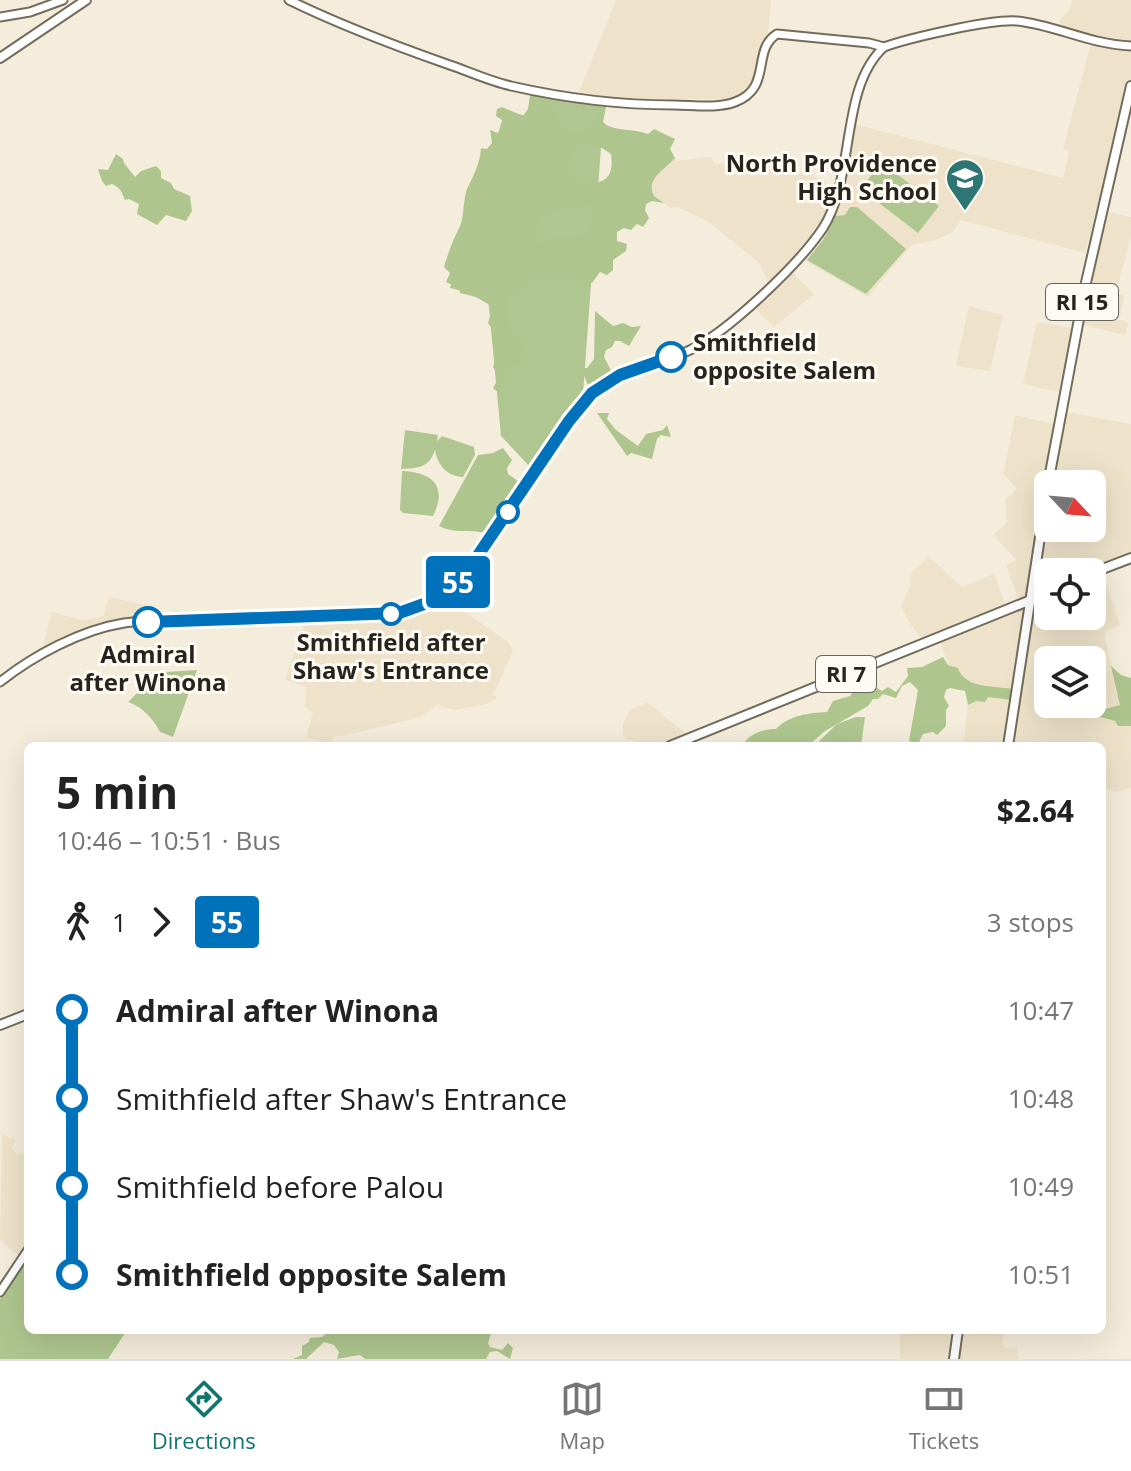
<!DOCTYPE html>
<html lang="en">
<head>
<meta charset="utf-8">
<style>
	:root { --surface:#fff; --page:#f2f2f2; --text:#222; --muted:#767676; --line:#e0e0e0; --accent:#0f766e }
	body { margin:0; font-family:"Open Sans",sans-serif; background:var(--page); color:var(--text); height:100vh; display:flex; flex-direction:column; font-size:30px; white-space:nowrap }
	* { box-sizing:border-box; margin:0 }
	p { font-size:26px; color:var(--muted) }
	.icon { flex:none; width:44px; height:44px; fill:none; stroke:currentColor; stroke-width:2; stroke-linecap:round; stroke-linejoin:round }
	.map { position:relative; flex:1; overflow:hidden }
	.details { position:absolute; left:24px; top:742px; width:1082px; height:592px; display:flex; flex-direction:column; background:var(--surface); border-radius:12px; box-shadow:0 8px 32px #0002 }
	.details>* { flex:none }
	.badge { padding:0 16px; border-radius:6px; font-size:28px; line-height:52px }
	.needle { width:52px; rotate:116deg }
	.controls { position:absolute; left:1034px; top:470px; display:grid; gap:16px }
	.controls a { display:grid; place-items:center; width:72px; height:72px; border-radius:12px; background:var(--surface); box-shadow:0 8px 32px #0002; font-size:40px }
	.map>.badge { position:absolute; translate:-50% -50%; box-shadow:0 0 0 4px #fff }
	.legs { display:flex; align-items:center; gap:12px; height:88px; padding:0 32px; font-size:26px }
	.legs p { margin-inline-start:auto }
	.headline { display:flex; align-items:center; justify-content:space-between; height:136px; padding:0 32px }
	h1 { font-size:44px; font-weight:700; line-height:60px }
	ul { padding:0 32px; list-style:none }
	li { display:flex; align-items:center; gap:28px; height:88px; font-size:30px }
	li i { display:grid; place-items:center; width:12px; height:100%; margin:0 10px; background:currentColor }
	li i::after { content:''; width:20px; height:20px; margin:-10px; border:6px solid; border-radius:50%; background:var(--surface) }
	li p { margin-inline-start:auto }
	li:first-child i { background:linear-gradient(#0000 50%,currentColor 0) }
	li:last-child i { background:linear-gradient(currentColor 50%,#0000 0) }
	.dock { display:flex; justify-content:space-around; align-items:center; height:112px; border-top:2px solid var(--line); background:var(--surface); font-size:22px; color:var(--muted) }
	.dock a { display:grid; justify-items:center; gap:4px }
	.dock .current { color:var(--accent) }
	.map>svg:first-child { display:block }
</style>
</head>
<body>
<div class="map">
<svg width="1131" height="1359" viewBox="0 0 1131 1359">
	<rect width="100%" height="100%" fill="#f5eddb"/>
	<g fill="#eee3ca" fill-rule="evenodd">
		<path d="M 616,0 L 771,0 L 768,32 L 759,48 L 756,72 L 750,83 L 736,99 L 623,99 L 579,92 Z"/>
		<path d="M 1073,0 L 1131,0 L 1131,84 L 1085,253 L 961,220 L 952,233 L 936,240 L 912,245 L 868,297 L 804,260 L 833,219 L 838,205 L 846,182 L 854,124 L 1063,178 L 1069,151 L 1063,149 L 1091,42 L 1061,27 L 1059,20 L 1068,12 Z"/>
		<path d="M 735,153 L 738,160 L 748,166 L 758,159 L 777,161 L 785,164 L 791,172 L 809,174 L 823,180 L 829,186 L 839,189 L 829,215 L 789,269 L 814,294 L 774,327 L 750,303 L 769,284 L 758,262 L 709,222 L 678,207 L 670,208 L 654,196 L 651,190 L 654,177 L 675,158 L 677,161 L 707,157 L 712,158 L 715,165 L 730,161 Z"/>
		<path d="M 1100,210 L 1131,217 L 1131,236 L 1116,293 L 1124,296 L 1121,314 L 1118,319 L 1128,323 L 1125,335 L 1074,323 Z"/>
		<path d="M 969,306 L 1003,315 L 990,371 L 956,366 Z"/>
		<path d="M 1037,322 L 1073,328 L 1059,392 L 1023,384 Z"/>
		<path d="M 1056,410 L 1131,424 L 1131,556 L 1101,569 L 1120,625 L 1106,631 L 1105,637 L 1120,702 L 1120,706 L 1112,708 L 1104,719 L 1115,721 L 1118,726 L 1131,726 L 1131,788 L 1116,792 L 1102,788 L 1102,746 L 963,746 L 968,705 L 976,700 L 979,684 L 963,679 L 958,668 L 949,665 L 938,636 L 1020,604 L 1006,565 L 1016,560 L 993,535 L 1007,522 L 1005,500 L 1017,489 L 1003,474 L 1015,415 L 1054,424 ZM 1048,484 L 1092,484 L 1092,528 L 1048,528 ZM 1048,572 L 1092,572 L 1092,616 L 1048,616 ZM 1048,660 L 1092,660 L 1092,704 L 1048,704 Z"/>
		<path d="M 929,557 L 962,587 L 994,574 L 1006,605 L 922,639 L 910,624 L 901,606 L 910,586 L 911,573 Z"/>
		<path d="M 453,586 L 460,595 L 455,605 L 508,642 L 513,651 L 494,693 L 496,698 L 487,704 L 455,710 L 441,707 L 439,703 L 420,717 L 343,736 L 334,736 L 331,745 L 306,737 L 313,713 L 305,707 L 306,688 L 285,679 L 307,617 L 387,613 L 420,604 Z"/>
		<path d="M 109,597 L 151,606 L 149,617 L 93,632 L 41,657 L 51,612 L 83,620 L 99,617 L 104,615 Z"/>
		<path d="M 647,702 L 690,737 L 682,741 L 683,746 L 639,746 L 638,742 L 627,740 L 623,735 L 623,724 L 630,710 Z"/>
		<path d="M 2,1134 L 15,1140 L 12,1148 L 17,1155 L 21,1152 L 28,1160 L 28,1243 L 19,1256 L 0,1240 Z"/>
		<path d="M 900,1330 L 1004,1330 L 1002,1344 L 1007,1348 L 1017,1347 L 1019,1359 L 900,1359 Z"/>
	</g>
	<g fill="#b0c691">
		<path d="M 530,95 L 604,106 L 583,394 L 531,468 L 501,436 L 488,297 L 450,288 L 505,111 L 527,116 Z"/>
		<path d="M 881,162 L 939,206 L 918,233 L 861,189 Z"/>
		<path d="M 850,207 L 857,207 L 906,249 L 866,294 L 807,260 L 823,240 L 835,216 L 845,215 Z"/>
		<path d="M 405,430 L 438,435 L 437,441 L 442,436 L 474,447 L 475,455 L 463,477 C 447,476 438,466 435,450 C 429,468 418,468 401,469 Z"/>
		<path d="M 402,471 C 432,472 448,486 433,516 L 403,513 L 400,510 Z"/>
		<path d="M 197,670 L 173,737 L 160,732 C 154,719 141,706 128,702 L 138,692 L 149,689 L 149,673 Z"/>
		<path d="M 856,717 L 865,717 L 861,746 L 814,746 L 837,724 Z"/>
	</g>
	<g fill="#aec68e" fill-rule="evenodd">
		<path d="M 533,90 L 552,93 L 550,107 L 558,115 L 558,124 C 572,136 587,135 597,119 L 595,110 L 587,98 L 607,102 L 603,122 C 612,132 633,128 648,134 L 654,129 L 675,139 L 670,149 L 675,158 C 665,170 645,178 654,196 L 664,203 L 652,201 L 646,204 L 645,210 L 649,218 L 643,227 L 637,224 L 631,230 L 624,228 L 617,232 L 617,241 L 627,244 L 626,251 L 613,260 L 613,270 L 607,275 L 600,272 L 592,283 L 585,279 L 531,278 L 518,293 L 518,297 L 515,294 L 507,297 C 504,315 512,336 524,348 L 519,365 C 500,367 505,381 500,394 L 493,388 L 499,377 L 493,367 L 498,352 L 492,341 L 494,332 L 488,323 L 493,307 L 476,297 L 460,293 L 459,288 L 446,282 L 450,273 L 444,267 C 448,253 454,238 460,226 C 464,220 463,199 467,189 C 474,175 480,163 481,148 L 487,149 L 492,143 L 490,130 L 498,133 L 505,129 L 505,122 L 496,116 L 497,109 L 502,107 L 523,116 L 530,106 ZM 583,145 L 602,148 L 611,154 C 615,182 600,185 577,183 L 570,176 L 569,161 L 575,149 ZM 588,205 L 594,205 C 594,218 592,226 583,235 C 568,237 549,234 540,244 L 534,241 C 536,236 535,227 538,222 C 542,213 572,205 580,208 Z"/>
		<path d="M 116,154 L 123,159 L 124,163 L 135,177 L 141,171 L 156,166 L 161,171 L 161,178 L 171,183 L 174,189 L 190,196 L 192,211 L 186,221 L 166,215 L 157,225 L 137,214 L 139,204 L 129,199 L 125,200 C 121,191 121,188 112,184 L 106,186 L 102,181 L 98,169 L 108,170 Z"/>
		<path d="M 595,311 L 613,326 L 623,323 L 632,327 L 641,326 L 629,346 L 620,341 L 615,341 L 612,347 L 606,350 L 604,357 L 614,376 L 594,391 L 587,383 L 581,368 L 587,368 L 594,359 Z"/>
		<path d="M 597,413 L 609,413 L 607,419 L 616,430 L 638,446 L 646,434 L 663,430 L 667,425 L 671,437 L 661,435 L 657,439 L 652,459 L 631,453 L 627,456 Z"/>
		<path d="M 503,448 L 512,460 L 507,468 L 508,474 L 525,486 L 493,535 C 475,528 457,535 439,526 L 478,455 L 493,453 Z"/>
		<path d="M 943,657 L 948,665 L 958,668 C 964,688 994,686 1013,689 L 1012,700 L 988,697 L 985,702 L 976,701 L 968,705 L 965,691 L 950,688 L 946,690 L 944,697 L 949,706 L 946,710 L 946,726 L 937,735 L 933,732 L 923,734 L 918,744 L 909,741 L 918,690 L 910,682 L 902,686 L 896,698 L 883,694 L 878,699 L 873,699 L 868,706 L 825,731 L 808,746 L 742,746 C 749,734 762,729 776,729 C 790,715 808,713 827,712 L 833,701 L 850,696 L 855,689 L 874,686 L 882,691 L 888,687 L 896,692 L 908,676 L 907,668 L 922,667 Z"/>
		<path d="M 1111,666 L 1121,675 L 1131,678 L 1131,726 L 1118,726 L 1115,721 L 1097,716 L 1098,711 L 1120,705 Z"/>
		<path d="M 28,1257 L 28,1330 L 127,1330 L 108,1359 L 0,1359 L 0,1299 Z"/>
		<path d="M 330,1330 L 492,1330 L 488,1343 L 490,1347 L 502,1350 L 508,1343 L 513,1348 L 510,1359 L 497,1351 L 490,1352 L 486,1359 L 365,1359 L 360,1355 L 337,1359 L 339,1352 L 334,1345 L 324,1342 L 306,1359 L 293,1359 L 302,1355 L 302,1346 L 309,1342 L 310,1338 L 322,1337 Z"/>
	</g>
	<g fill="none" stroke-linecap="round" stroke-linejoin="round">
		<g stroke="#726c5c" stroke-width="11">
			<g id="secondary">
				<path d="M 289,0 C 340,25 393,45 447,64 C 468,71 489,81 511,86 C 564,98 619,105 674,105 C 693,105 716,109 735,102 C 773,88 751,50 777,34 L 869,43 L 884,47"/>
				<path d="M 0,17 L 30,12 L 63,0"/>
				<path d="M 0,682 C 34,655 81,630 124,623 C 183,615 246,616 305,617 C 349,617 396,621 435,599 C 459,586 473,563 488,542 C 508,512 529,482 549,452 C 562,432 574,410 592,394 C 620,368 657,366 690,350 C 728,332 800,263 823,228 C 856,177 839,88 884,47 C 909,38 991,19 1017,21 C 1056,25 1088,44 1131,46"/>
				<path d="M 0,1292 L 28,1250"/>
			</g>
		</g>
		<g stroke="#726c5c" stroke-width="12">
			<g id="primary">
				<path d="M 0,58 L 86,0"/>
				<path d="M 1048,484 L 1085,287 L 1131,86"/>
				<path d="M 1092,573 L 1131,558"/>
				<path d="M 670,746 L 1048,593"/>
				<path d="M 1008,746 L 1048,485"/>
				<path d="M 0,1025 L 28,1014"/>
				<path d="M 954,1359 L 958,1330"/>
			</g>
		</g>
		<use href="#secondary" stroke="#fff" stroke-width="7"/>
		<use href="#primary" stroke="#fff" stroke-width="8"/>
	</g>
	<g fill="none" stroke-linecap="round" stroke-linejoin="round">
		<g stroke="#fff" stroke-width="18">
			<path id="line-1" d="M 148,622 L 399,613 L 435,600 L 466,573 L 569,421 L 592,393 L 620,375 L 671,357"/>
		</g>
		<use href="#line-1" stroke="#0072bc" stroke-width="12"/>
	</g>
	<defs>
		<g id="school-pin" transform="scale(2)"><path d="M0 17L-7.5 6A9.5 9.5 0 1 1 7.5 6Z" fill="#2d7673" stroke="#fefbf4"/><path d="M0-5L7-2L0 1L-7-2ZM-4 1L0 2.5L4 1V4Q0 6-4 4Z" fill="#fff"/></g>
	</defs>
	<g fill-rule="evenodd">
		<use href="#school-pin" x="965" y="178"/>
	</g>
	<g fill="#fff" stroke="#0072bc" stroke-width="4">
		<circle cx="671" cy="357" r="14"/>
		<circle cx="508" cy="512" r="10"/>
		<circle cx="391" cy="614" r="10"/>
		<circle cx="148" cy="622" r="14"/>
	</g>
	<g text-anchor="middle" stroke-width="6" stroke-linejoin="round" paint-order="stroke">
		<g fill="#fefbf4" stroke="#68645e" stroke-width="2">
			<rect x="1046" y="284" width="72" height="36" rx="6"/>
			<rect x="816" y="656" width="60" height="36" rx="6"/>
		</g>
		<g font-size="22" font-weight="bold" fill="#27241d">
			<text x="1082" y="310">RI 15</text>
			<text x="846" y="682">RI 7</text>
		</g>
		<g font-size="24" font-weight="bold" fill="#27241d" stroke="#fefbf4" text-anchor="end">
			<text x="937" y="172">North Providence<tspan x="937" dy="28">High School</tspan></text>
		</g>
		<g font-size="24" font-weight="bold" fill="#27241d" stroke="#fefbf4">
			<text x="693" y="351" text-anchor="start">Smithfield<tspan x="693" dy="28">opposite Salem</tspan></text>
			<text x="391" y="651">Smithfield after<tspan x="391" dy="28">Shaw's Entrance</tspan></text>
			<text x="148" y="663">Admiral<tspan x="148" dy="28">after Winona</tspan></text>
		</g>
	</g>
</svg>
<div class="controls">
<a><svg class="needle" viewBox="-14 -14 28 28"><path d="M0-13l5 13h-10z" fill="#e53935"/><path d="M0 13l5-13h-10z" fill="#767676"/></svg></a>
<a><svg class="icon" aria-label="locate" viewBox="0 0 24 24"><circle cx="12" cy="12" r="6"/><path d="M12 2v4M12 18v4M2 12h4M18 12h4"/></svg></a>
<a><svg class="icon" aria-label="layers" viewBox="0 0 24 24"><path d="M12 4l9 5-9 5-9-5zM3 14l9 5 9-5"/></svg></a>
</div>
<b class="badge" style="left:458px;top:582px;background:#0072bc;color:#fff">55</b>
<section class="details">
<div class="headline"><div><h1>5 min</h1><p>10:46 – 10:51 · Bus</p></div><b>$2.64</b></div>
<div class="legs"><svg class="icon" aria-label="walk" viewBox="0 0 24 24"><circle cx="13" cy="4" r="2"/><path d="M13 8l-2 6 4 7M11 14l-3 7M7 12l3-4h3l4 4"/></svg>1<svg class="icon" aria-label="forward" viewBox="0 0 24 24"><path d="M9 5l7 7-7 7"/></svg><b class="badge" style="background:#0072bc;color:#fff">55</b><p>3 stops</p></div>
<ul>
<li><i style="color:#0072bc"></i><b>Admiral after Winona</b><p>10:47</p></li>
<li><i style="color:#0072bc"></i><span>Smithfield after Shaw's Entrance</span><p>10:48</p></li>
<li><i style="color:#0072bc"></i><span>Smithfield before Palou</span><p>10:49</p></li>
<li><i style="color:#0072bc"></i><b>Smithfield opposite Salem</b><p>10:51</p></li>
</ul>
</section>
</div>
<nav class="dock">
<a class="current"><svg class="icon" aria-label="directions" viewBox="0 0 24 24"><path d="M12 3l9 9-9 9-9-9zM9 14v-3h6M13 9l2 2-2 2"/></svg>Directions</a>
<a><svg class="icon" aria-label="map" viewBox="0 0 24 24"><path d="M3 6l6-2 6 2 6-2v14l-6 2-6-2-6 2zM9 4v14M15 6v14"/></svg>Map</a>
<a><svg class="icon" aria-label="tickets" viewBox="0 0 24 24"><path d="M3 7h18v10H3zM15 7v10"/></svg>Tickets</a>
</nav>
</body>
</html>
